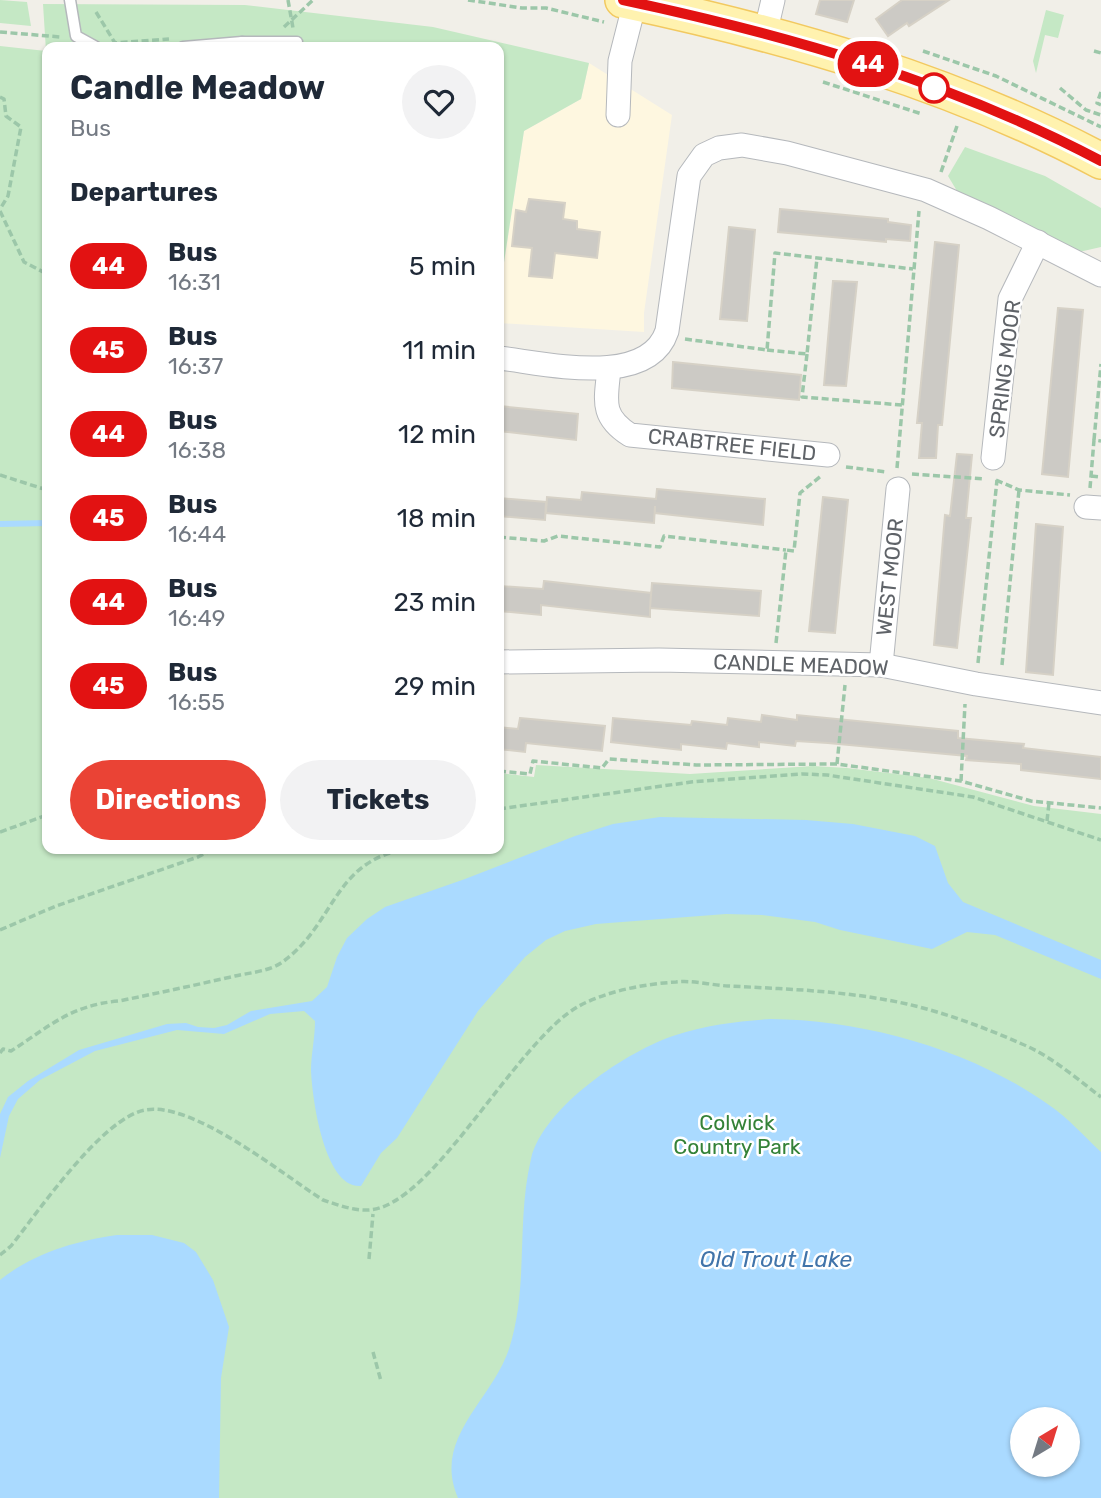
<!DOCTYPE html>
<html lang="en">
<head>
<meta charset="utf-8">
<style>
	:root { --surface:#fff; --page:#f2f2f3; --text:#1f2937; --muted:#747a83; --accent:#ea4335 }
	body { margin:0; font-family:Rubik,sans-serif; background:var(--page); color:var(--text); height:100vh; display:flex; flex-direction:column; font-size:26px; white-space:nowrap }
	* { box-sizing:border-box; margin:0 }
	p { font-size:23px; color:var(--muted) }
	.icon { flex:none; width:38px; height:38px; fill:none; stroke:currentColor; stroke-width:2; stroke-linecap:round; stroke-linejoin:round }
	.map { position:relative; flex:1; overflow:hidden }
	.panel { position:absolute; left:42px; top:42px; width:462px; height:812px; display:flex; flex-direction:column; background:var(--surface); border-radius:14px; box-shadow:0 2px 5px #0004 }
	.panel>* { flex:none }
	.badge { padding:0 14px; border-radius:23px; font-size:24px; line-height:46px }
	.needle { width:46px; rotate:38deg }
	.buttons { position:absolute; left:1010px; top:1407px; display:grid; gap:14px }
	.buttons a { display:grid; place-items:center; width:70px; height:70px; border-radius:50%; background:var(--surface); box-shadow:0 2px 5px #0004; font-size:35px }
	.map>.badge { position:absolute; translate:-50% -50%; box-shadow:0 0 0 4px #fff }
	h2 { padding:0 28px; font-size:26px; line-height:63px }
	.round { display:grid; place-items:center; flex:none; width:74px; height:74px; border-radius:37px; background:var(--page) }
	.overview { display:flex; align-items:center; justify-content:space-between; height:119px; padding:0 28px }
	h1 { font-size:33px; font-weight:700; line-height:52px }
	.action { display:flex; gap:14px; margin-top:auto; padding:14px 28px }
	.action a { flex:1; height:80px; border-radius:42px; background:var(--accent); color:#fff; font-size:28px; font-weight:700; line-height:80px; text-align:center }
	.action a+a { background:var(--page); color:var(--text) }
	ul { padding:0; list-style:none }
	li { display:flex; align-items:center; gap:21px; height:84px; padding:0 28px }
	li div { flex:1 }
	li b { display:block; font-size:26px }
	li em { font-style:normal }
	li .badge { min-width:77px; font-weight:700; text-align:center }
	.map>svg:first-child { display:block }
</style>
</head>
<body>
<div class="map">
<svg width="1101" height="1498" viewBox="0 0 1101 1498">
	<rect width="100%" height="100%" fill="#f1efe8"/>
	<path fill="#fef7e0" d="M 589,63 L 672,115 L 644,313 L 644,332 L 499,323 L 499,297 L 524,131 L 581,99 Z"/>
	<g fill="#c5e8c5" fill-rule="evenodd">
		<path d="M 0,0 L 27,2 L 31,26 L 0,23 Z"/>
		<path d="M 43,4 L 245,5 L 433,27 L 589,63 L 581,99 L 524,131 L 499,295 L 499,47 L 47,47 L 47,849 L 499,849 L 499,773 L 534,777 L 536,765 L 690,774 L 813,766 L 847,768 L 929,778 L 1034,806 L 1101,814 L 1101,1498 L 0,1498 L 0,46 L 46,51 ZM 1022,1419 L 1068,1419 L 1068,1465 L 1022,1465 Z"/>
		<path d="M 1046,10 L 1064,15 L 1058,38 L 1045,35 L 1036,73 L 1033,61 Z"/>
		<path d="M 965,147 L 1045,176 L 1101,208 L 1101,247 L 1079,252 L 957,191 L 948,176 Z"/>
	</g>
	<g fill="#aadaff" fill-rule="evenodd">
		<path d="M 660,817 L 806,820 L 853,824 L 915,836 L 935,846 L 948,883 L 963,902 L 1101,960 L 1101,979 L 995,935 L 967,932 L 932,949 L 840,930 L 815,922 L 762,915 L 726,914 L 596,924 L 565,931 L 546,940 L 525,957 L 478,1011 L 397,1138 L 381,1153 L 361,1186 C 324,1189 312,1097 311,1070 C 311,1054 315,1038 315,1021 L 304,1011 L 270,1014 L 224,1034 L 177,1030 L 95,1051 L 40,1080 L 18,1099 L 9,1116 L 0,1158 L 0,1114 L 8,1097 L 28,1081 L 79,1050 L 167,1024 L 186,1023 L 198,1027 L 214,1028 L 227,1025 L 251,1011 L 312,1001 L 327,987 L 337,957 L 347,938 L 367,919 L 385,907 L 465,879 L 575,836 L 613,824 Z"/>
		<path d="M 771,1019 C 865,1020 972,1050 1049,1105 C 1068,1118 1084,1136 1101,1152 L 1101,1498 L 458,1498 C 432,1438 491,1402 509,1349 C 529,1287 516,1222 531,1159 C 543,1107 628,1050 676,1035 C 707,1025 739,1021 771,1019 ZM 1068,1419 L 1068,1465 L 1022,1465 L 1022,1419 Z"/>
		<path d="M 117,1235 L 152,1235 L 184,1243 L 196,1252 L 213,1280 L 229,1327 L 221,1378 L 219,1498 L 0,1498 L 0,1280 C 34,1253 75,1241 117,1235 Z"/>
	</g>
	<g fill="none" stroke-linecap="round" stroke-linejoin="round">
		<path stroke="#aadaff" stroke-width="6" d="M 0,524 L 47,523"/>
	</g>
	<g fill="#cccac5" stroke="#d6d1c6" stroke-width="2">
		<path d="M 820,0 L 854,0 L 847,22 L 816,14 Z"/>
		<path d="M 902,0 L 949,0 L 909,26 L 907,23 L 888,36 L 876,19 Z"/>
		<path d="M 529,199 L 565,203 L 563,219 L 577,221 L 577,229 L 600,232 L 597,258 L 555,253 L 552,278 L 529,276 L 532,248 L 512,246 L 516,210 L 526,212 Z"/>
		<path d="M 780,209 L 888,219 L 888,222 L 911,225 L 910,241 L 886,239 L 886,242 L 778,232 Z"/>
		<path d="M 729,227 L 755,230 L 747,321 L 720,319 Z"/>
		<path d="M 935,242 L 959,245 L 942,425 L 938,425 L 936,458 L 919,458 L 922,423 L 917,423 Z"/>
		<path d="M 833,281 L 857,282 L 846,386 L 824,385 Z"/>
		<path d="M 1058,308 L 1083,310 L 1068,477 L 1042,474 Z"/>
		<path d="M 673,362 L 801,375 L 799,400 L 672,388 Z"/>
		<path d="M 499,406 L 578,414 L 576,440 L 499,431 Z"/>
		<path d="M 957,454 L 972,455 L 966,518 L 971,518 L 957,648 L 934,645 L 945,515 L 950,516 Z"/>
		<path d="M 657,489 L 765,499 L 763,525 L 655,513 L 655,506 L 654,523 L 546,513 L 547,497 L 581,500 L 582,492 L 656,499 Z"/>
		<path d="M 823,497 L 848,500 L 835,633 L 809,631 Z"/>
		<path d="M 499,498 L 546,502 L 545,520 L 499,516 Z"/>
		<path d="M 1036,524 L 1063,527 L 1053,675 L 1026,672 Z"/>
		<path d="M 544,581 L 651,593 L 650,608 L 652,583 L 761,591 L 759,616 L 650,608 L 650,617 L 541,605 L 541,615 L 499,611 L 499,586 L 543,589 Z"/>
		<path d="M 762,715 L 797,720 L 797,715 L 958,731 L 958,738 L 1024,744 L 1023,748 L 1101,757 L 1101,779 L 1021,770 L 1021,764 L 966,760 L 967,756 L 828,743 L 796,741 L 795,746 L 759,742 L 759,747 L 727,743 L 726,749 L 681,744 L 681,750 L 611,742 L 613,718 L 691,725 L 692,721 L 727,725 L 728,718 L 761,722 Z"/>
		<path d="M 520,718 L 605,726 L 602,751 L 526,743 L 525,752 L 499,749 L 499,727 L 518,729 Z"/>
	</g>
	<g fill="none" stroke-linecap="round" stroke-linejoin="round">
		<g stroke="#b5b8bc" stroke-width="13">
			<g id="service">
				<path d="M 70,0 L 76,36 L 96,47"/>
				<path d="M 242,42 L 297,42"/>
				<path d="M 183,47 L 242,42 L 246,47"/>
			</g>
		</g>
		<g stroke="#b5b8bc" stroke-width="25">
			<g id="minor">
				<path d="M 765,34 L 773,0"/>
				<path d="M 618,115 L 620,61 L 635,2"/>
				<path d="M 499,358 C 545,363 648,389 667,331 L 689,176 L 704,155 L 719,148 L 742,145 L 787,153 L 926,190 L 989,218 L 1101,275"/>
				<path d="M 609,369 C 606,400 600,416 630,435 L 828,455"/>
				<path d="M 993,458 L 1010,299 L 1038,242"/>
				<path d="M 1086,507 L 1101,508"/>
				<path d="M 499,662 L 659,660 L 881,665 L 976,684 L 1101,703"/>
				<path d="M 881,665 L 898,489"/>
			</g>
		</g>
		<g stroke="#f2c960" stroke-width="38">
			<path id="primary" d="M 623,0 C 788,35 952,82 1101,161"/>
		</g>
		<g stroke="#9cc7a9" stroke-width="3.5" stroke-dasharray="7 3.5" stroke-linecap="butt">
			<path d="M 288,0 L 293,28"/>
			<path d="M 468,0 L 522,8 L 546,8 L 604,22"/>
			<path d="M 96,12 L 115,43 L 169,39"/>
			<path d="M 284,27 L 313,0"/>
			<path d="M 0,32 L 60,37"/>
			<path d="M 923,51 L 996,76 L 1101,127"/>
			<path d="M 1094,51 L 1101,53"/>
			<path d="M 823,82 L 922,114"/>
			<path d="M 1060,88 L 1086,110 L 1101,115"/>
			<path d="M 1101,92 L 1097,103 L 1101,105"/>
			<path d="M 0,97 L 4,99 L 6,116 L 21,127 L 8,196 L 0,209"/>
			<path d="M 941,172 L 957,126"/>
			<path d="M 0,211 L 24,262 L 47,274"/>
			<path d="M 685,339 L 767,350 L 775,253 L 913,269"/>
			<path d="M 767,350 L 807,354 L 817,258"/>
			<path d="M 807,354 L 802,397 L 902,405"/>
			<path d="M 1094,440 L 1101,364"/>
			<path d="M 846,467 L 887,472"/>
			<path d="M 897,468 L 919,211"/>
			<path d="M 912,474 L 985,479"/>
			<path d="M 0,475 L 47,490"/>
			<path d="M 1091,476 L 1101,477"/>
			<path d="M 996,480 L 1019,490 L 1070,495"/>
			<path d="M 1090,488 L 1094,440 L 1101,441"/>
			<path d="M 499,537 L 544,541 L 558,536 L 660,547 L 664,536 L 786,550"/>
			<path d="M 776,643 L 786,550 L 794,551 L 800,493 L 821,476"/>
			<path d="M 978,663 L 997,480"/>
			<path d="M 1002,665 L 1019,490"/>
			<path d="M 837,764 L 845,685"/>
			<path d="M 499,771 L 530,774 L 533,761 L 602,768 L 609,759 L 696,765 L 837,764 L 961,781 L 1031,801 L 1101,808"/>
			<path d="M 961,781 L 965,704"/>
			<path d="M 499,809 L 691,782 L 803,774 L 827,775 L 973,797 L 1101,840"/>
			<path d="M 1047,821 L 1049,803"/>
			<path d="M 0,832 L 47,815"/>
			<path d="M 0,930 L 56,906 L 198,857 L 213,849"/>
			<path d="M 0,1053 L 3,1049 L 11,1051 C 50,1026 71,1005 119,1001 C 158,993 196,985 235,976 C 249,973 269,971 281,963 C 336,925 332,860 408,849"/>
			<path d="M 0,1255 L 11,1246 C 38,1212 102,1118 145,1110 C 193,1101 282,1174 323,1200 C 338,1205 354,1211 369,1210 C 433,1206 515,1042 579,1006 C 607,991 644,984 676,982 C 692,980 711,985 728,986 C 788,989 849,991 907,1004 C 946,1013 986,1028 1022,1044 C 1051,1056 1076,1078 1101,1097"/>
			<path d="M 369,1259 L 373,1214"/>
			<path d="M 373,1352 L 381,1381"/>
		</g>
		<use href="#service" stroke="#fff" stroke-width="10"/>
		<use href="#minor" stroke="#fff" stroke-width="23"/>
		<use href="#primary" stroke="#fff2af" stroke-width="35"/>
	</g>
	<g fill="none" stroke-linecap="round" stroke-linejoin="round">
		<g stroke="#fff" stroke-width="16">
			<path id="line" d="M 623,0 C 788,35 952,82 1101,161"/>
		</g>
		<use href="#line" stroke="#e21212" stroke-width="10"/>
	</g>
	<circle fill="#fff" stroke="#e21212" stroke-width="3.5" cx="934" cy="88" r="14"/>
	<g text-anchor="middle" stroke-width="5" stroke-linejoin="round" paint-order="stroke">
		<g font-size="21" fill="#5f6368" stroke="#fff">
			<text transform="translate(1005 369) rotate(-83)" y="7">SPRING MOOR</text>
			<text transform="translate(732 445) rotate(6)" y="7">CRABTREE FIELD</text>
			<text transform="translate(890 577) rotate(-84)" y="7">WEST MOOR</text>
			<text transform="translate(801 665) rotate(2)" y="7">CANDLE MEADOW</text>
		</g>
		<g font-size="21" fill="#348238" stroke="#fff">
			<text x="737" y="1130">Colwick<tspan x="737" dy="24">Country Park</tspan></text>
		</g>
		<g font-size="23" font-style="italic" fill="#4174aa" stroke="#fff">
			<text x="776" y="1267">Old Trout Lake</text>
		</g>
	</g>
</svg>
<div class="buttons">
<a><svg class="needle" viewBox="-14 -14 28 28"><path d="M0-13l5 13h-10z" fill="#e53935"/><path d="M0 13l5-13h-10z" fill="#747a83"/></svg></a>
</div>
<b class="badge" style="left:868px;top:64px;background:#e21212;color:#fff">44</b>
<section class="panel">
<div class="overview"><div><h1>Candle Meadow</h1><p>Bus</p></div><a class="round"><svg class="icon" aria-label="heart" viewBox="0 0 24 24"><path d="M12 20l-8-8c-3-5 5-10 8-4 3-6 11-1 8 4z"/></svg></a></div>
<h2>Departures</h2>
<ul>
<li><span class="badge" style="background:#e21212;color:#fff">44</span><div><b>Bus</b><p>16:31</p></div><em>5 min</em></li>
<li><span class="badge" style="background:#e21212;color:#fff">45</span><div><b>Bus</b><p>16:37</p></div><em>11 min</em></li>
<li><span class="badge" style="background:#e21212;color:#fff">44</span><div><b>Bus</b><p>16:38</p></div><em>12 min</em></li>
<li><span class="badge" style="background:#e21212;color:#fff">45</span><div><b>Bus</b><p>16:44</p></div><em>18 min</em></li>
<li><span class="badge" style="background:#e21212;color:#fff">44</span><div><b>Bus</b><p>16:49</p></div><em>23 min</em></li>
<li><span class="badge" style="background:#e21212;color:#fff">45</span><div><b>Bus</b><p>16:55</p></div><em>29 min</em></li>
</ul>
<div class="action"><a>Directions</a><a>Tickets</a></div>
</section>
</div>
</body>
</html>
